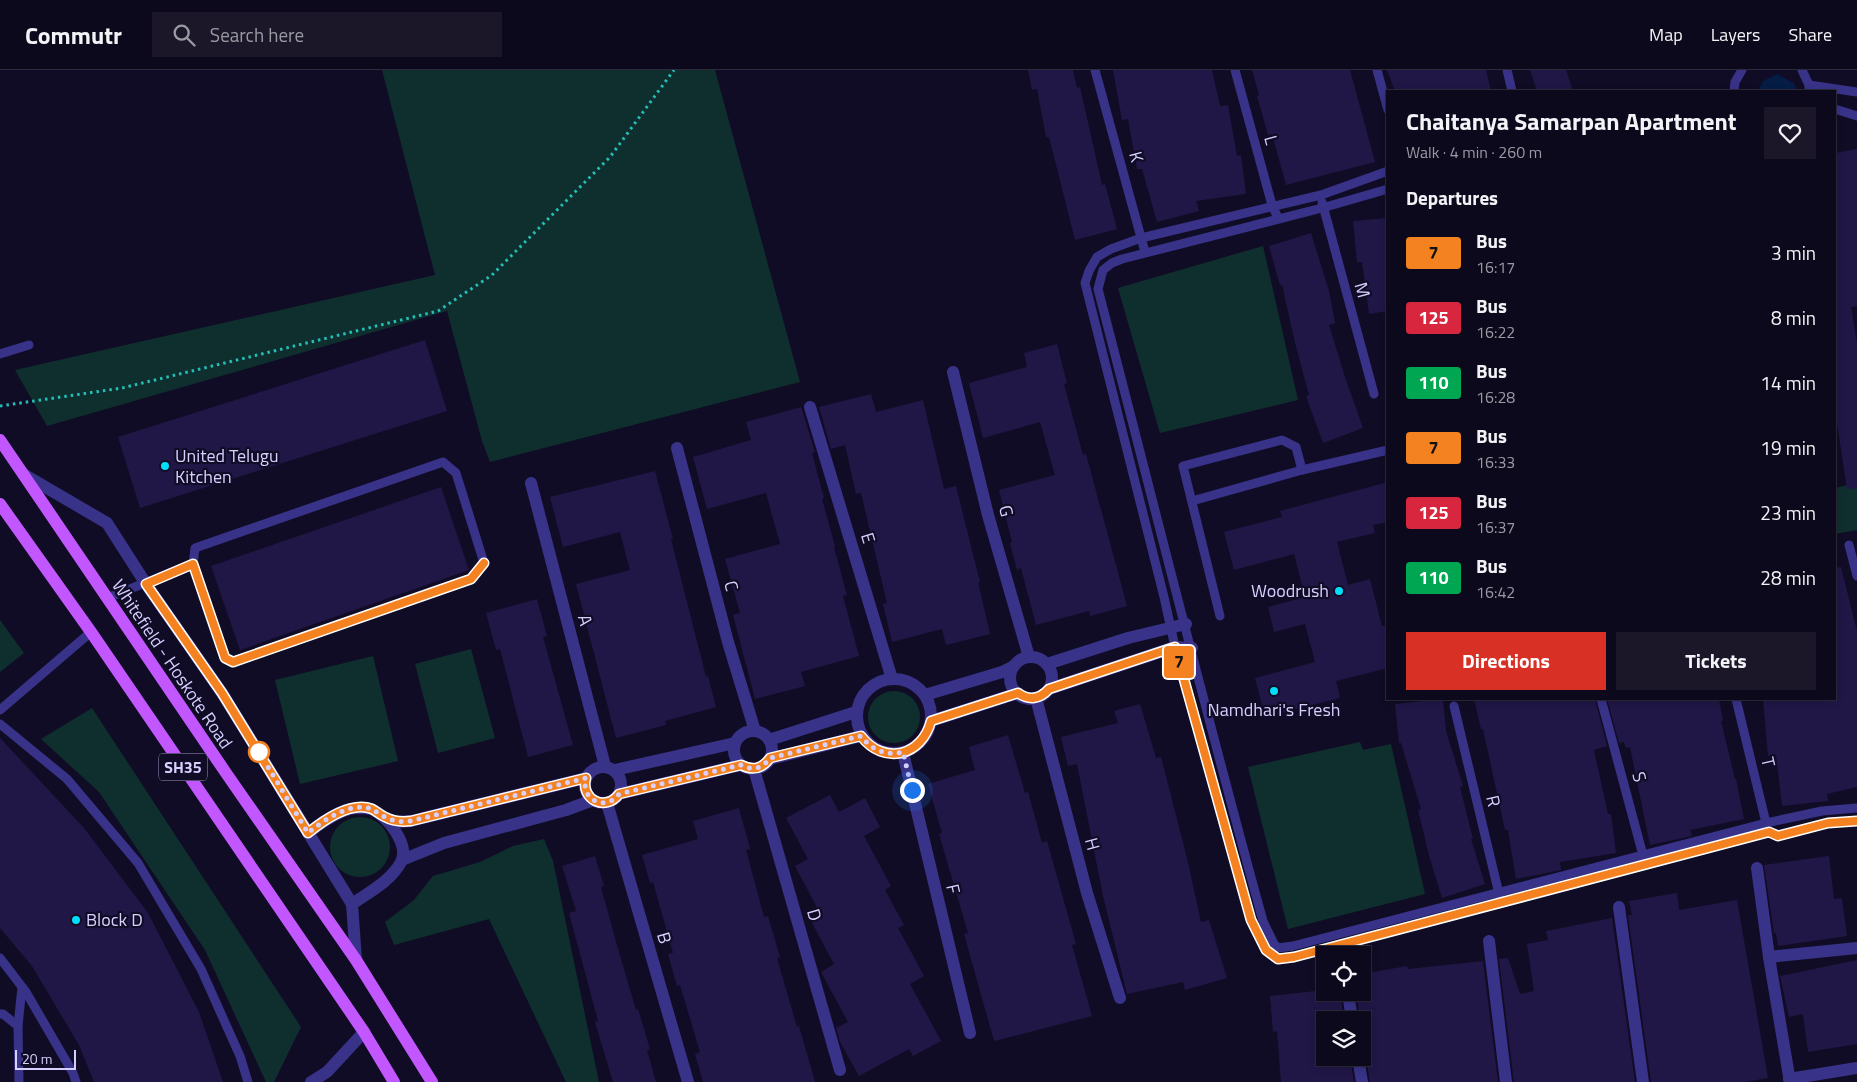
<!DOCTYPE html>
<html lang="en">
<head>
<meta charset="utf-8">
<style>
	:root { --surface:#0d091c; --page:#1b1729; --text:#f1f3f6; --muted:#9a9aa3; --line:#2d2a3b; --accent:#d93025 }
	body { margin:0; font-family:"Titillium Web",sans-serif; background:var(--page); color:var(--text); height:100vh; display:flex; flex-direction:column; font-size:19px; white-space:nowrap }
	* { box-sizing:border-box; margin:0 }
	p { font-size:16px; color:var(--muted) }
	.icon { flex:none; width:28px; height:28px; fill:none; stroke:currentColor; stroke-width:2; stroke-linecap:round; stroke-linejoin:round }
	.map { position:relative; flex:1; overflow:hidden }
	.side { position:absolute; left:1386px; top:20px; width:450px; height:610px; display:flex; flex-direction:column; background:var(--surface); border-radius:0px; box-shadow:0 2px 8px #0003,0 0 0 1px var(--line) }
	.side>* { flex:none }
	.badge { padding:0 10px; border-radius:4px; font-size:18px; line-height:32px }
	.controls { position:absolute; left:1316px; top:876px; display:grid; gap:10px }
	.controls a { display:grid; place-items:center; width:55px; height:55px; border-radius:0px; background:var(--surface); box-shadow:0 2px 8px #0003,0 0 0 1px var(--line); font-size:25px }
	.scale { position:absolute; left:15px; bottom:12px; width:61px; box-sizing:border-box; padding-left:5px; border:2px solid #d6d0ff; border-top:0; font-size:14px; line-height:18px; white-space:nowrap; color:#d6d0ff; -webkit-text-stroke:4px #110c25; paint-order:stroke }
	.you { position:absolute; width:25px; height:25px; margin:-12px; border:4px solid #fff; border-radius:50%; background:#1a73e8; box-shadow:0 0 0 8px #1a73e833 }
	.map>.badge { position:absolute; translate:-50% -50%; box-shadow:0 0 0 2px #fff }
	h2 { padding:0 20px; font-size:19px; line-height:45px }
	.round { display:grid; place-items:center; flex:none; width:52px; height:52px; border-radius:0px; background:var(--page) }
	.headline { display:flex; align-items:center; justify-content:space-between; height:85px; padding:0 20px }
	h1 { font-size:24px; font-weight:700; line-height:38px }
	.action { display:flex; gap:10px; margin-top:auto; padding:10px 20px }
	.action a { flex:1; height:58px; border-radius:0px; background:var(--accent); color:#fff; font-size:20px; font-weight:700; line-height:58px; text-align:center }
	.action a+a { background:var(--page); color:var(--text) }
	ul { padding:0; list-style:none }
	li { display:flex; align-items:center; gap:15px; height:65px; padding:0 20px }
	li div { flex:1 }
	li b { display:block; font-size:19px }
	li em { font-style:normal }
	li .badge { min-width:55px; font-weight:700; text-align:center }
	header { display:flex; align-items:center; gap:30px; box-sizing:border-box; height:70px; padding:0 25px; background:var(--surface); border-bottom:1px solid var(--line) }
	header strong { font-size:24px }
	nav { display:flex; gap:28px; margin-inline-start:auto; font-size:18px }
	.search { width:350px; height:45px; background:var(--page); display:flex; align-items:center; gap:12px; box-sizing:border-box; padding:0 18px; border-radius:0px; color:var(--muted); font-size:19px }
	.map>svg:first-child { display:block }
</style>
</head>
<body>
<header>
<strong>Commutr</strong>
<div class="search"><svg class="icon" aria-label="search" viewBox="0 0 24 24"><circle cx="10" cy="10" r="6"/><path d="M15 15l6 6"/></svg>Search here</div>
<nav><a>Map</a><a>Layers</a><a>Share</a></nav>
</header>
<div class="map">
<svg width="1857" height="1012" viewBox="0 0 1857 1012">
	<rect width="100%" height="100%" fill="#110c25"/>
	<g fill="#0f2f2e">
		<path d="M 382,0 L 715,0 L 800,312 L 490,392 L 482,371 L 447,241 L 47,356 L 15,300 L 435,205 Z"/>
		<path d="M 1263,176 L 1298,330 L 1160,363 L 1118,218 Z"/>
		<path d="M 1857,413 L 1857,460 L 1835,464 L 1835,418 Z"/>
		<path d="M 0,550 L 24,583 L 0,602 Z"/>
		<path d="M 471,579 L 495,668 L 438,683 L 415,594 Z"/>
		<path d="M 373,586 L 398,691 L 300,714 L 275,610 Z"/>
		<circle cx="894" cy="647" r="26"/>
		<path d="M 92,638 L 301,957 L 274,1012 L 266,1012 L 205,880 L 99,722 L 41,669 Z"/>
		<path d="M 1360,672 L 1363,680 L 1391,674 L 1425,824 L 1288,859 L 1248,697 Z"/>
		<circle cx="360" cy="777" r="30"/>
		<path d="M 544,769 L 553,791 L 599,1012 L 566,1012 L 489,849 L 394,875 L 385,852 L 414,830 L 433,806 L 480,792 L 513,776 Z"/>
	</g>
	<path fill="#051c45" d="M 1777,4 L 1795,14 L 1796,21 L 1758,21 L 1763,11 Z"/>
	<g fill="#211747">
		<path d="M 1028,0 L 1073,0 L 1077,18 L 1080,17 L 1102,115 L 1105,114 L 1117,159 L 1075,170 L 1049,67 L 1046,67 L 1037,19 L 1032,20 Z"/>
		<path d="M 1113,0 L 1212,0 L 1220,36 L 1228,35 L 1237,86 L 1241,85 L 1246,124 L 1196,131 L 1199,141 L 1157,152 L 1142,99 L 1137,99 L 1128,49 L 1122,50 Z"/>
		<path d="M 1252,0 L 1350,0 L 1375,92 L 1286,115 L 1272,64 L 1268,65 L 1257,26 L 1259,25 Z"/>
		<path d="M 1387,0 L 1486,0 L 1491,21 L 1395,21 Z"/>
		<path d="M 1530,0 L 1566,0 L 1573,21 L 1537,21 Z"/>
		<path d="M 1857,79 L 1857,236 L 1851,237 L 1857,273 L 1857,418 L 1847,419 L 1835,340 L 1835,83 Z"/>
		<path d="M 1388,148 L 1388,241 L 1369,244 L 1362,192 L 1357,192 L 1353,151 Z"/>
		<path d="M 1311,163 L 1329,221 L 1335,253 L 1329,255 L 1346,310 L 1363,358 L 1323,373 L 1306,326 L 1309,325 L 1296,277 L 1282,215 L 1280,215 L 1269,176 Z"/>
		<path d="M 425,270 L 447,341 L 140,438 L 118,367 Z"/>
		<path d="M 1057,274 L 1067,313 L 1064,314 L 1083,385 L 1086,384 L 1127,536 L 1090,546 L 1089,541 L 1036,555 L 1021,498 L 1017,500 L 1010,473 L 1012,472 L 999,420 L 1055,405 L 1040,352 L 983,368 L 969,313 L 1027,297 L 1024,283 Z"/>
		<path d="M 871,324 L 876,342 L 923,330 L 944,419 L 956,416 L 980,512 L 978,512 L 990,564 L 946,575 L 942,559 L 892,572 L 883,534 L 887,533 L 861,423 L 856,424 L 845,375 L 831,379 L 819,337 Z"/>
		<path d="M 801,337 L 815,382 L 812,383 L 824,428 L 822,429 L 835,476 L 834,477 L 847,525 L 843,526 L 859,586 L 801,602 L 805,616 L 755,629 L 733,545 L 740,543 L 725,489 L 780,474 L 766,423 L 707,439 L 693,387 L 751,370 L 746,352 Z"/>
		<path d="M 655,401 L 673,469 L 671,469 L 706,607 L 708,606 L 716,637 L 665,651 L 666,655 L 616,668 L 576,514 L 630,500 L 620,462 L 563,477 L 550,427 Z"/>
		<path d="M 1388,412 L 1388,452 L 1373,455 L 1375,463 L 1337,472 L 1348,515 L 1370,509 L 1382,556 L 1388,555 L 1388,598 L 1336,611 L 1340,628 L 1265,647 L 1255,608 L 1315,592 L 1305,554 L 1274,562 L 1268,537 L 1305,527 L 1294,484 L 1234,500 L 1224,462 L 1282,447 L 1280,441 Z"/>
		<path d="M 441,417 L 469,500 L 240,580 L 211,496 Z"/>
		<path d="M 1841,497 L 1857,561 L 1857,717 L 1827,724 L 1828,731 L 1782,736 L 1776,685 L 1768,686 L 1763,629 L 1835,629 L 1835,498 Z"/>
		<path d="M 537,529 L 547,566 L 543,567 L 573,675 L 528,687 L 500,579 L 496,580 L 486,543 Z"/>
		<path d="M 1443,629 L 1446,661 L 1463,716 L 1460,717 L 1473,769 L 1471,769 L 1485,814 L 1442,828 L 1430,789 L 1418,740 L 1421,739 L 1401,673 L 1399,673 L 1395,634 Z"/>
		<path d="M 1474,629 L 1595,629 L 1607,676 L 1594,680 L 1608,744 L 1611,744 L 1616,783 L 1560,792 L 1561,800 L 1516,809 L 1508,760 L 1505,760 L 1483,659 L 1481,659 Z"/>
		<path d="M 1607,629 L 1719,629 L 1723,651 L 1721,651 L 1735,709 L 1736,709 L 1744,749 L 1690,760 L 1692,766 L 1650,775 L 1630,677 L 1626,678 L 1624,672 L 1619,673 Z"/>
		<path d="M 1140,634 L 1156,688 L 1161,687 L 1187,788 L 1201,852 L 1209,850 L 1227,908 L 1185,920 L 1183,912 L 1127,924 L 1103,826 L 1077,694 L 1068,696 L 1061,667 L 1118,653 L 1114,641 Z"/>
		<path d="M 1008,665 L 1025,723 L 1028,722 L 1042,773 L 1047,771 L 1076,874 L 1072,875 L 1092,946 L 994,971 L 964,864 L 968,863 L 939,764 L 942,763 L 928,714 L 975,700 L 969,677 Z"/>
		<path d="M 0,668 L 84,758 L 148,843 L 199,942 L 223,1012 L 94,1012 L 79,975 L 32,896 L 0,858 Z"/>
		<path d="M 830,725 L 839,742 L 865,728 L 880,757 L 864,766 L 891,816 L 885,820 L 904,855 L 898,858 L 924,906 L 910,914 L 941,971 L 913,986 L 909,979 L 859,1006 L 840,972 L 836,958 L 848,952 L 821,902 L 834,894 L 811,851 L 821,845 L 795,796 L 808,789 L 786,748 Z"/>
		<path d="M 739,738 L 750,779 L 746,780 L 764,847 L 768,846 L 780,887 L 777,888 L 797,957 L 799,956 L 815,1012 L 703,1012 L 695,984 L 700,982 L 680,915 L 677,916 L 668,884 L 673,883 L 653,812 L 650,813 L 642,785 L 698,769 L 693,751 Z"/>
		<path d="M 595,786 L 604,816 L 601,817 L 616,872 L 636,940 L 638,939 L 650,979 L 647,980 L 656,1012 L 613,1012 L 595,952 L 598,951 L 569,843 L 576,841 L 562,796 Z"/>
		<path d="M 1829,786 L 1834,829 L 1842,828 L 1847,866 L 1778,876 L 1776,863 L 1774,863 L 1764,795 Z"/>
		<path d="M 1677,823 L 1679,840 L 1737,830 L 1768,1008 L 1744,1012 L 1651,1012 L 1628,845 L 1632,845 L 1629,831 Z"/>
		<path d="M 1612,848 L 1635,1012 L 1514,1012 L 1499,889 L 1508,888 L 1520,924 L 1534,921 L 1527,874 L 1548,870 L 1546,861 Z"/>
		<path d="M 1857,890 L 1857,974 L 1808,982 L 1803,944 L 1789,947 L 1780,906 Z"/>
		<path d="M 1483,891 L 1498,1012 L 1370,1012 L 1366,988 L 1370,988 L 1364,950 L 1360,950 L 1356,922 L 1362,922 L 1362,904 L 1407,896 L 1408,899 Z"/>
		<path d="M 1325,920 L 1325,922 L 1340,922 L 1344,950 L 1325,950 L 1325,988 L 1350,988 L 1354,1012 L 1281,1012 L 1277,961 L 1273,962 L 1270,926 Z"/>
	</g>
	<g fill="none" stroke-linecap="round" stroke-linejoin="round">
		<path stroke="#24bfb8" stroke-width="3" stroke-dasharray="2.5 4" stroke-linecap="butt" d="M 0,336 L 122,318 L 438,241 L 492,205 L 610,87 L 674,0"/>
		<g stroke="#383388" stroke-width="9">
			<path d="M 1095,0 L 1145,182"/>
			<path d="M 1235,0 L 1272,135 L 1278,148"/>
			<path d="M 1377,0 L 1388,40"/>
			<path d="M 1507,0 L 1512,21"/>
			<path d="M 1802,0 L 1809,15 L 1809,21"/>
			<path d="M 1809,15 L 1857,22"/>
			<path d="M 1734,21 L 1735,12 L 1742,0"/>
			<path d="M 1835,39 L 1857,46"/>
			<path d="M 1388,101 L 1321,125 L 1141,168 L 1111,179 L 1097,187 L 1089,201 L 1085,213 L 1164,527 L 1175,577 L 1251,850 L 1266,880 L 1278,889 L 1294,887 L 1769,762 L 1778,766 L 1828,753 L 1857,751"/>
			<path d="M 1388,119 L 1322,138 L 1122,189 L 1112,193 L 1103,200 L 1098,219 C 1153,430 1205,641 1263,851 L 1274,874 L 1278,878 L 1293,876 L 1766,753 L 1822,741 L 1857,738"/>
			<path d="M 1322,132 L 1374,324"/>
			<path d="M 0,284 L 29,275"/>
			<path d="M 1192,431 L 1302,400 L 1388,380"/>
			<path d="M 1849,475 L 1857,506"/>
			<path d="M 107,528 L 193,494 L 225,588 L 233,592 L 471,509 L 484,493 L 456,403 L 443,392 L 195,478 L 193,494"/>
			<path d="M 1220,546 L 1183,396 L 1282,370 L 1296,377 L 1302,400"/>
			<path d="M 1601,629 L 1644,789"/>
			<path d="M 1736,629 L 1767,757"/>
			<path d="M 1454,636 L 1500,828"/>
			<path d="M 0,640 L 91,562"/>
			<path d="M 0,654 L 67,709 L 138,793 L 201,899 L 240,986 L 248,1012"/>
			<path d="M 0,888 L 26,922 L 73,1003 L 76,1012"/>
			<path d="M 0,944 L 3,944 L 18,956 L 19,1012"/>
			<path d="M 18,956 L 22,917"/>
		</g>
		<g stroke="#383388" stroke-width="12">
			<path d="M 953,302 L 988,445 L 1029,587"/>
			<path d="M 810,337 L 892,609"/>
			<path d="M 677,378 L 728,572 L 755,661"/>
			<path d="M 23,404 L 107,453 L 146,514 L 222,623 L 352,834"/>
			<path d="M 531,413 L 605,696"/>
			<circle cx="1031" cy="608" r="21"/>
			<path d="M 1047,594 L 1128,568 L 1186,554"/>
			<circle cx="894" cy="646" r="37"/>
			<path d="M 1049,619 L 1175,577 L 1192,578"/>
			<path d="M 925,625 L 1002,602 L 1014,596"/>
			<path d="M 1036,628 L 1087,823 L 1120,928"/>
			<path d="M 931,651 L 1018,623"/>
			<circle cx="753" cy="680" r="19"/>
			<path d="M 769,670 L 856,642"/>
			<path d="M 903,683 L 970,963"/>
			<path d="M 770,689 L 861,666"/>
			<circle cx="603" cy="715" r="18"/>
			<path d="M 754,699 L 840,1000"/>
			<path d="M 615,700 L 735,673"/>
			<path d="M 619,724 L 741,695"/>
			<path d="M 607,733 L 688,1012"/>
			<path d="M 384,747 L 396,752 L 411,751 L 586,708"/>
			<path d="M 308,763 C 321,753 340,739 356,738 C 360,738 367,738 371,739 C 387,745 410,775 401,792 C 391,811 369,822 352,834 L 356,890"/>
			<path d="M 402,790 L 444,773 L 566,740 L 593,730"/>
			<path d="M 1757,798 L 1769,887 L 1790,1012"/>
			<path d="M 1619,837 L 1643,1012"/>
			<path d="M 1489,871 L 1506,1012"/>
			<path d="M 1769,887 L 1857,878"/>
			<path d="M 1348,922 L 1352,950"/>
			<path d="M 1358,988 L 1362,1012"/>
			<path d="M 1789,1009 L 1857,998"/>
			<path d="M 311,1012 L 327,1002 L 364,962"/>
		</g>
		<g stroke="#c357ff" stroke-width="12">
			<path d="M 0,370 L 226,703 L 356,890 L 432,1012"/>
			<path d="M 0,434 L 91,562 L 364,962 L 394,1012"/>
		</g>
	</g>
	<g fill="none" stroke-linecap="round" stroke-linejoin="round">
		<g stroke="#fff" stroke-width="11">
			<path id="line" d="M 484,493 L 471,509 L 233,592 L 225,588 L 193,494 L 146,514 L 222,623 L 308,763 C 324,750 351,731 372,739 C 376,741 380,745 385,747 C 394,752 402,752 411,751 L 586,708 C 580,730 606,742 619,724 L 741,695 C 753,701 762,699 770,688 L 861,666 C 884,696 922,686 931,651 L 1018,623 C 1029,631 1040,629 1049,619 L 1175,577 L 1251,850 L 1266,880 L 1278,889 L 1294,887 L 1769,762 L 1778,766 L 1828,753 L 1857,751"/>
		</g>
		<use href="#line" stroke="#f58220" stroke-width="8"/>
		<path stroke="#d6d0ff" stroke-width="5" stroke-dasharray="0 9" d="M 259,682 L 308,763 C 324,750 351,731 372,739 C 376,741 380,745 385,747 C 394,752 402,752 411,751 L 586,708 C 580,730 606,742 619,724 L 741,695 C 753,701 762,699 770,688 L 861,666 C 872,680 885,686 903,682 L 912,720"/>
	</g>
	<g fill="#00defb" stroke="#110c25" stroke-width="2">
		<circle cx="165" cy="396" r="5"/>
		<circle cx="1339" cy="521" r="5"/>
		<circle cx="1274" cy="621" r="5"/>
		<circle cx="76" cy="850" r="5"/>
	</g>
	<circle fill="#fff" stroke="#f58220" stroke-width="2.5" cx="259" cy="682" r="10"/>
	<g text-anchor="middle" stroke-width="4.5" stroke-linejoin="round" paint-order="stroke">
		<rect fill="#110c25" stroke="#9b95be" stroke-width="1" x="159" y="683.5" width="48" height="27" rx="4"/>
		<g font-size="16" font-weight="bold" fill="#d6d0ff">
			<text x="183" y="703">SH35</text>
		</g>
		<g font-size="18" fill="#d6d0ff" stroke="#110c25">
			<text transform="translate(1271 70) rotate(75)" y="6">L</text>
			<text transform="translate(1136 87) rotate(75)" y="6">K</text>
			<text transform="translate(1362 220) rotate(74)" y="6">M</text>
			<text transform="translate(1006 441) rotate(76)" y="6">G</text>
			<text transform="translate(868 468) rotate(73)" y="6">E</text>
			<text transform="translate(731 516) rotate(75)" y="6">C</text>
			<text transform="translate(585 550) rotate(75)" y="6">A</text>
			<text transform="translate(172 594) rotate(56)" y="6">Whitefield - Hoskote Road</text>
			<text transform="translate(1768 692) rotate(77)" y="6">T</text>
			<text transform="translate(1639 707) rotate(75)" y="6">S</text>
			<text transform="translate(1493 731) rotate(77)" y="6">R</text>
			<text transform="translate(1092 774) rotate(75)" y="6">H</text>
			<text transform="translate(953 819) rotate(77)" y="6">F</text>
			<text transform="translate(814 845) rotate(74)" y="6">D</text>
			<text transform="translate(664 868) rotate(74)" y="6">B</text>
		</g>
		<g font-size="18" fill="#d6d0ff" stroke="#110c25" text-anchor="start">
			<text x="175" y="392">United Telugu<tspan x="175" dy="21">Kitchen</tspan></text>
			<text x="1329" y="527" text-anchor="end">Woodrush</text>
			<text x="1274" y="646" text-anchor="middle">Namdhari's Fresh</text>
			<text x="86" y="856">Block D</text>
		</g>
	</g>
</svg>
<div class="controls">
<a><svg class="icon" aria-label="locate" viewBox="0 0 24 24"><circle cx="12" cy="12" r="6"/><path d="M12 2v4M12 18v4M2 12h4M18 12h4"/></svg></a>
<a><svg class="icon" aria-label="layers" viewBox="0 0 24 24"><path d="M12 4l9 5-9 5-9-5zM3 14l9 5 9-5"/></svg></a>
</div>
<div class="scale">20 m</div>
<div class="you" style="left:912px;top:720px"></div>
<b class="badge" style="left:1179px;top:592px;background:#f58220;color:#111">7</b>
<section class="side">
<div class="headline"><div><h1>Chaitanya Samarpan Apartment</h1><p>Walk · 4 min · 260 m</p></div><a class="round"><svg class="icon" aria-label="heart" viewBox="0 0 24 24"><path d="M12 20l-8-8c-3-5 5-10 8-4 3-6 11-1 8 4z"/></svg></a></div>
<h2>Departures</h2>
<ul>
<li><span class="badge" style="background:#f58220;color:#111">7</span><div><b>Bus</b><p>16:17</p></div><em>3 min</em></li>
<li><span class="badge" style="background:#d7263d;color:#fff">125</span><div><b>Bus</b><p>16:22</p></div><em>8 min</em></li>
<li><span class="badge" style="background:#00a651;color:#fff">110</span><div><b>Bus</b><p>16:28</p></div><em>14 min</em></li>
<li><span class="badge" style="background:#f58220;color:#111">7</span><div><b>Bus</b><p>16:33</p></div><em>19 min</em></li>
<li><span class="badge" style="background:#d7263d;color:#fff">125</span><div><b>Bus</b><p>16:37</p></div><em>23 min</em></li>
<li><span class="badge" style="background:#00a651;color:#fff">110</span><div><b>Bus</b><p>16:42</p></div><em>28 min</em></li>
</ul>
<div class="action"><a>Directions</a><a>Tickets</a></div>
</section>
</div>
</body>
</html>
